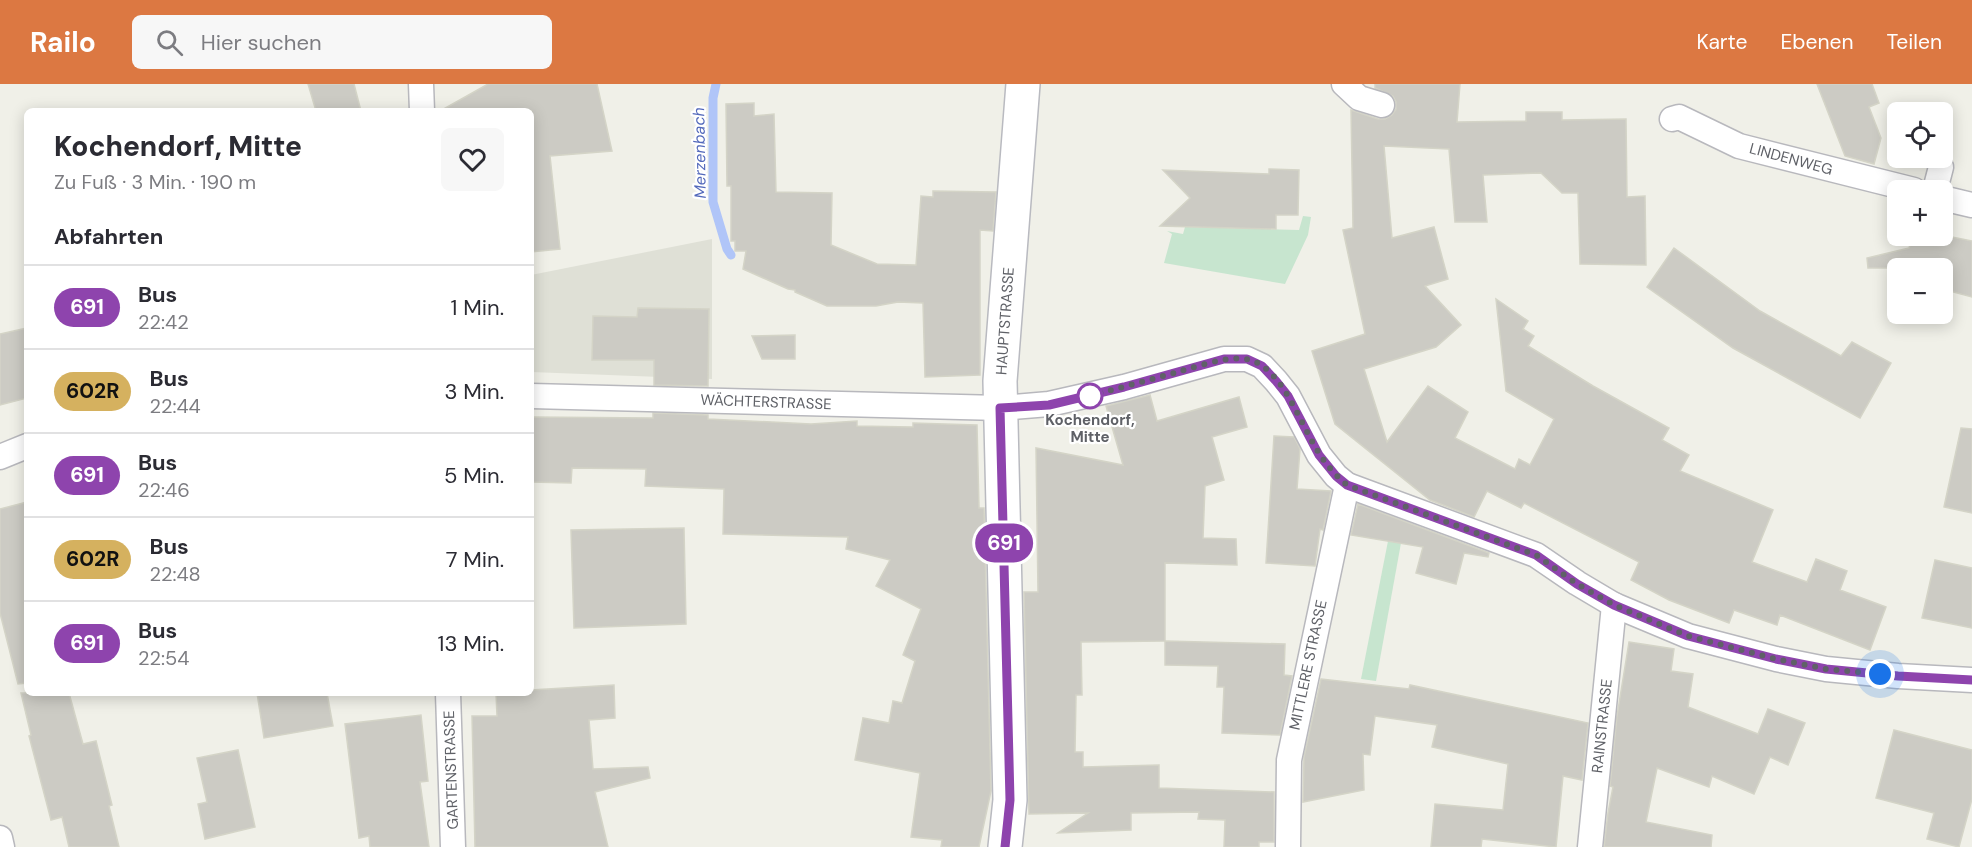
<!DOCTYPE html>
<html lang="de">
<head>
<meta charset="utf-8">
<style>
	:root { --surface:#fff; --page:#f7f7f7; --text:#2b2b33; --muted:#7c7c81; --line:#e1e1e2; --accent:#dc7842 }
	body { margin:0; font-family:"DM Sans",sans-serif; background:var(--page); color:var(--text); height:100vh; display:flex; flex-direction:column; font-size:22px; white-space:nowrap }
	* { box-sizing:border-box; margin:0 }
	p { font-size:20px; color:var(--muted) }
	.icon { flex:none; width:33px; height:33px; fill:none; stroke:currentColor; stroke-width:2; stroke-linecap:round; stroke-linejoin:round }
	.map { position:relative; flex:1; overflow:hidden }
	.panel { position:absolute; left:24px; top:24px; width:510px; height:588px; display:flex; flex-direction:column; background:var(--surface); border-radius:9px; box-shadow:0 3px 15px #0003 }
	.panel>* { flex:none }
	.badge { padding:0 12px; border-radius:20px; font-size:21px; line-height:39px }
	.buttons { position:absolute; left:1887px; top:18px; display:grid; gap:12px }
	.buttons a { display:grid; place-items:center; width:66px; height:66px; border-radius:9px; background:var(--surface); box-shadow:0 3px 15px #0003; font-size:30px }
	.you { position:absolute; width:30px; height:30px; margin:-15px; border:4px solid #fff; border-radius:50%; background:#1a73e8; box-shadow:0 0 0 9px #1a73e833 }
	.map>.badge { position:absolute; translate:-50% -50%; box-shadow:0 0 0 3px #fff }
	h2 { padding:0 30px; font-size:22px; line-height:54px }
	.round { display:grid; place-items:center; flex:none; width:63px; height:63px; border-radius:9px; background:var(--page) }
	.overview { display:flex; align-items:center; justify-content:space-between; height:102px; padding:0 30px }
	h1 { font-size:28px; font-weight:800; line-height:45px }
	ul { padding:0; list-style:none }
	li { display:flex; align-items:center; gap:18px; height:84px; padding:0 30px; border-top:2px solid var(--line) }
	li div { flex:1 }
	li b { display:block; font-size:22px }
	li em { font-style:normal }
	li .badge { min-width:66px; font-weight:700; text-align:center }
	header { display:flex; align-items:center; gap:36px; box-sizing:border-box; height:84px; padding:0 30px; background:var(--accent); color:#fff }
	header strong { font-size:28px }
	nav { display:flex; gap:33px; margin-inline-start:auto; font-size:21px }
	.search { width:420px; height:54px; background:var(--page); display:flex; align-items:center; gap:15px; box-sizing:border-box; padding:0 21px; border-radius:9px; color:var(--muted); font-size:22px }
	.map>svg:first-child { display:block }
</style>
</head>
<body>
<header>
<strong>Railo</strong>
<div class="search"><svg class="icon" aria-label="search" viewBox="0 0 24 24"><circle cx="10" cy="10" r="6"/><path d="M15 15l6 6"/></svg>Hier suchen</div>
<nav><a>Karte</a><a>Ebenen</a><a>Teilen</a></nav>
</header>
<div class="map">
<svg width="1972" height="763" viewBox="0 0 1972 763">
	<rect width="100%" height="100%" fill="#f0f0e8"/>
	<path fill="#dfe0d6" d="M 712,155 L 712,295 L 531,288 L 531,191 Z"/>
	<g fill="#c7e5cf">
		<path d="M 1303,132 L 1311,133 L 1308,151 L 1285,200 L 1164,179 L 1172,150 L 1167,147 L 1183,150 L 1185,143 L 1299,146 Z"/>
		<path d="M 1388,457 L 1401,459 L 1376,597 L 1361,595 Z"/>
	</g>
	<g fill="none" stroke-linecap="round" stroke-linejoin="round">
		<path stroke="#b0c5f8" stroke-width="9" d="M 716,0 L 713,14 L 713,118 L 727,165 L 731,171"/>
	</g>
	<g fill="#cccbc4" stroke="#d4d4c7" stroke-width="1.5">
		<path d="M 308,0 L 354,0 L 361,27 L 316,27 Z"/>
		<path d="M 488,0 L 597,0 L 612,67 L 550,72 L 560,165 L 531,168 L 531,27 L 440,27 Z"/>
		<path d="M 1375,0 L 1460,0 L 1457,38 L 1526,37 L 1526,28 L 1562,28 L 1562,36 L 1626,35 L 1627,113 L 1645,112 L 1646,181 L 1580,180 L 1578,109 L 1562,109 L 1541,89 L 1483,91 L 1487,138 L 1455,138 L 1449,65 L 1384,62 L 1392,154 L 1434,143 L 1448,195 L 1425,202 L 1461,241 L 1436,263 L 1364,285 L 1387,358 L 1428,302 L 1468,328 L 1455,354 L 1515,385 L 1519,375 L 1530,381 L 1554,335 L 1506,307 L 1496,215 L 1528,237 L 1523,245 L 1534,252 L 1528,262 L 1593,302 L 1669,344 L 1662,356 L 1689,371 L 1680,387 L 1773,426 L 1752,478 L 1807,498 L 1816,475 L 1847,487 L 1840,506 L 1886,523 L 1870,566 L 1780,531 L 1777,541 L 1734,526 L 1729,539 L 1669,516 L 1631,496 L 1639,478 L 1524,419 L 1521,424 L 1487,407 L 1474,433 L 1430,416 L 1335,340 L 1312,267 L 1365,250 L 1343,146 L 1353,144 L 1351,26 L 1378,35 L 1385,35 L 1392,31 L 1396,25 L 1396,18 L 1393,12 L 1375,4 Z"/>
		<path d="M 1817,0 L 1872,0 L 1879,19 L 1869,23 L 1881,54 L 1874,80 L 1845,72 Z"/>
		<path d="M 754,19 L 754,32 L 774,30 L 776,108 L 832,109 L 831,161 L 877,180 L 916,181 L 921,112 L 933,113 L 933,107 L 996,108 L 993,147 L 980,146 L 980,291 L 925,293 L 923,219 L 898,218 L 876,222 L 827,222 L 795,208 L 795,206 L 788,205 L 743,185 L 746,167 L 735,167 L 735,157 L 731,157 L 731,102 L 727,102 L 726,20 Z"/>
		<path d="M 1269,85 L 1299,86 L 1298,131 L 1276,131 L 1276,145 L 1160,142 L 1190,114 L 1163,86 L 1269,90 Z"/>
		<path d="M 1913,152 L 1928,152 L 1931,160 L 1933,159 L 1932,152 L 1947,152 L 1972,157 L 1972,213 L 1942,205 L 1942,184 L 1868,184 L 1867,174 L 1909,164 Z"/>
		<path d="M 1674,164 L 1760,227 L 1841,272 L 1852,258 L 1891,279 L 1860,334 L 1733,264 L 1647,203 Z"/>
		<path d="M 638,224 L 709,225 L 708,302 L 654,301 L 654,276 L 592,276 L 593,232 L 637,233 Z"/>
		<path d="M 27,244 L 27,314 L 0,321 L 0,250 Z"/>
		<path d="M 795,251 L 795,275 L 762,275 L 752,252 Z"/>
		<path d="M 1150,311 L 1157,337 L 1239,313 L 1247,343 L 1212,353 L 1224,396 L 1205,402 L 1203,454 L 1236,455 L 1237,481 L 1165,479 L 1165,557 L 1081,558 L 1082,611 L 1076,611 L 1075,668 L 1083,668 L 1083,683 L 1159,681 L 1159,704 L 1274,708 L 1274,758 L 1259,758 L 1259,763 L 1224,763 L 1225,736 L 1198,735 L 1199,728 L 1131,729 L 1131,746 L 1058,749 L 1088,729 L 1029,730 L 1024,508 L 1038,508 L 1036,364 L 1123,381 L 1106,322 Z"/>
		<path d="M 653,329 L 708,331 L 708,335 L 811,340 L 857,337 L 857,342 L 913,343 L 913,339 L 977,341 L 979,424 L 984,424 L 991,707 L 979,763 L 941,763 L 942,756 L 911,753 L 920,689 L 855,676 L 863,634 L 889,639 L 893,617 L 902,619 L 915,577 L 903,571 L 921,525 L 876,502 L 890,476 L 846,465 L 848,453 L 723,450 L 724,405 L 645,402 L 646,385 L 572,384 L 571,399 L 531,398 L 531,333 L 653,334 Z"/>
		<path d="M 1961,344 L 1972,345 L 1972,429 L 1944,423 Z"/>
		<path d="M 1274,352 L 1294,353 L 1300,365 L 1297,405 L 1331,407 L 1323,446 L 1320,445 L 1315,482 L 1266,479 Z"/>
		<path d="M 27,418 L 27,599 L 18,600 L 0,529 L 0,425 Z"/>
		<path d="M 1358,420 L 1489,469 L 1488,473 L 1464,469 L 1456,500 L 1416,489 L 1423,463 L 1351,451 Z"/>
		<path d="M 684,444 L 686,540 L 574,544 L 571,446 Z"/>
		<path d="M 1935,476 L 1972,484 L 1972,544 L 1922,534 Z"/>
		<path d="M 1165,557 L 1285,560 L 1284,591 L 1292,592 L 1280,651 L 1222,649 L 1224,603 L 1217,603 L 1218,582 L 1165,581 Z"/>
		<path d="M 1629,558 L 1674,565 L 1671,587 L 1693,590 L 1688,623 L 1758,650 L 1768,625 L 1805,639 L 1788,681 L 1770,673 L 1754,710 L 1712,692 L 1709,703 L 1657,684 L 1646,738 L 1712,751 L 1711,763 L 1604,763 L 1608,729 L 1613,703 L 1610,702 L 1617,632 Z"/>
		<path d="M 1321,595 L 1409,605 L 1410,601 L 1588,639 L 1582,696 L 1563,692 L 1556,763 L 1482,755 L 1481,763 L 1431,763 L 1435,720 L 1503,726 L 1508,680 L 1432,663 L 1437,641 L 1375,632 L 1370,671 L 1363,670 L 1364,706 L 1303,718 L 1304,673 Z"/>
		<path d="M 614,601 L 615,634 L 589,636 L 593,685 L 648,683 L 650,694 L 595,708 L 608,763 L 475,763 L 472,632 L 497,632 L 496,609 L 531,609 L 531,606 Z"/>
		<path d="M 21,609 L 69,609 L 83,660 L 96,657 L 112,721 L 109,722 L 119,763 L 69,763 L 62,733 L 51,736 L 29,652 L 31,651 Z"/>
		<path d="M 257,609 L 327,609 L 333,642 L 264,654 Z"/>
		<path d="M 421,631 L 428,697 L 420,698 L 429,763 L 370,763 L 369,752 L 359,754 L 345,640 Z"/>
		<path d="M 1894,646 L 1972,666 L 1972,715 L 1959,763 L 1927,755 L 1934,729 L 1876,714 Z"/>
		<path d="M 238,666 L 255,743 L 205,755 L 198,720 L 207,718 L 197,674 Z"/>
	</g>
	<g fill="none" stroke-linecap="round" stroke-linejoin="round">
		<g stroke="#b8b8bd" stroke-width="27">
			<g id="street">
				<path d="M 421,0 L 422,27"/>
				<path d="M 1344,0 L 1359,14 L 1382,21"/>
				<path d="M 1672,35 L 1679,33 L 1739,62 L 1914,106"/>
				<path d="M 1935,106 L 1941,83"/>
				<path d="M 1942,114 L 1972,121"/>
				<path d="M 531,312 L 1000,324 L 1049,320 L 1124,303 L 1224,275 L 1247,275 L 1262,282 L 1276,297 L 1288,312 L 1319,371 L 1336,392 L 1347,401 L 1536,471 L 1577,499 L 1614,521 L 1688,552 L 1776,575 L 1826,585 L 1898,592 L 1972,596"/>
				<path d="M 0,373 L 27,362"/>
				<path d="M 448,609 L 453,763"/>
				<path d="M 0,754 L 2,763"/>
				<path d="M 1288,763 L 1289,676 L 1347,401"/>
				<path d="M 1590,763 L 1614,521"/>
			</g>
		</g>
		<g stroke="#b9bac0" stroke-width="36">
			<path id="secondary" d="M 1005,763 L 1010,716 L 1000,297 L 1023,0"/>
		</g>
		<use href="#street" stroke="#fff" stroke-width="24"/>
		<use href="#secondary" stroke="#fff" stroke-width="33"/>
	</g>
	<g fill="none" stroke-linecap="round" stroke-linejoin="round">
		<g stroke="#fff" stroke-width="14">
			<path id="line" d="M 1005,763 L 1010,716 L 1000,324 L 1049,321 L 1124,303 L 1224,275 L 1247,275 L 1262,282 L 1276,297 L 1288,312 L 1319,371 L 1336,392 L 1347,401 L 1536,471 L 1577,500 L 1614,521 L 1688,552 L 1776,575 L 1826,585 L 1898,592 L 1972,596"/>
		</g>
		<use href="#line" stroke="#8e44ad" stroke-width="9"/>
		<path stroke="#5f6167" stroke-width="6" stroke-dasharray="0 10.8" d="M 1090,312 C 1118,304 1146,297 1174,289 C 1197,283 1223,272 1246,275 C 1264,277 1281,299 1289,314 C 1309,348 1316,375 1347,401 L 1536,471 L 1577,500 L 1614,521 L 1688,552 L 1776,575 L 1826,585 L 1880,590"/>
	</g>
	<circle fill="#fff" stroke="#8e44ad" stroke-width="3" cx="1090" cy="312" r="12"/>
	<g text-anchor="middle" stroke-width="4.5" stroke-linejoin="round" paint-order="stroke">
		<g font-size="15" fill="#5f6167" stroke="#fff">
			<text transform="translate(1791 75) rotate(15)" y="5">LINDENWEG</text>
			<text transform="translate(1005 237) rotate(-86)" y="5">HAUPTSTRASSE</text>
			<text transform="translate(766 318) rotate(2)" y="5">WÄCHTERSTRASSE</text>
			<text transform="translate(1308 581) rotate(-78)" y="5">MITTLERE STRASSE</text>
			<text transform="translate(1602 642) rotate(-84)" y="5">RAINSTRASSE</text>
			<text transform="translate(451 686) rotate(-92)" y="5">GARTENSTRASSE</text>
		</g>
		<g font-size="15" font-weight="bold" fill="#5f6167" stroke="#fff">
			<text x="1090" y="341">Kochendorf,<tspan x="1090" dy="17">Mitte</tspan></text>
		</g>
		<g font-size="16" font-style="italic" fill="#5369bb" stroke="#fff">
			<text transform="translate(699 69) rotate(-91)" y="6">Merzenbach</text>
		</g>
	</g>
</svg>
<div class="buttons">
<a><svg class="icon" aria-label="locate" viewBox="0 0 24 24"><circle cx="12" cy="12" r="6"/><path d="M12 2v4M12 18v4M2 12h4M18 12h4"/></svg></a>
<a>+</a>
<a>−</a>
</div>
<div class="you" style="left:1880px;top:590px"></div>
<b class="badge" style="left:1004px;top:459px;background:#8e44ad;color:#fff">691</b>
<section class="panel">
<div class="overview"><div><h1>Kochendorf, Mitte</h1><p>Zu Fuß · 3 Min. · 190 m</p></div><a class="round"><svg class="icon" aria-label="heart" viewBox="0 0 24 24"><path d="M12 20l-8-8c-3-5 5-10 8-4 3-6 11-1 8 4z"/></svg></a></div>
<h2>Abfahrten</h2>
<ul>
<li><span class="badge" style="background:#8e44ad;color:#fff">691</span><div><b>Bus</b><p>22:42</p></div><em>1 Min.</em></li>
<li><span class="badge" style="background:#d5b15f;color:#111">602R</span><div><b>Bus</b><p>22:44</p></div><em>3 Min.</em></li>
<li><span class="badge" style="background:#8e44ad;color:#fff">691</span><div><b>Bus</b><p>22:46</p></div><em>5 Min.</em></li>
<li><span class="badge" style="background:#d5b15f;color:#111">602R</span><div><b>Bus</b><p>22:48</p></div><em>7 Min.</em></li>
<li><span class="badge" style="background:#8e44ad;color:#fff">691</span><div><b>Bus</b><p>22:54</p></div><em>13 Min.</em></li>
</ul>
</section>
</div>
</body>
</html>
